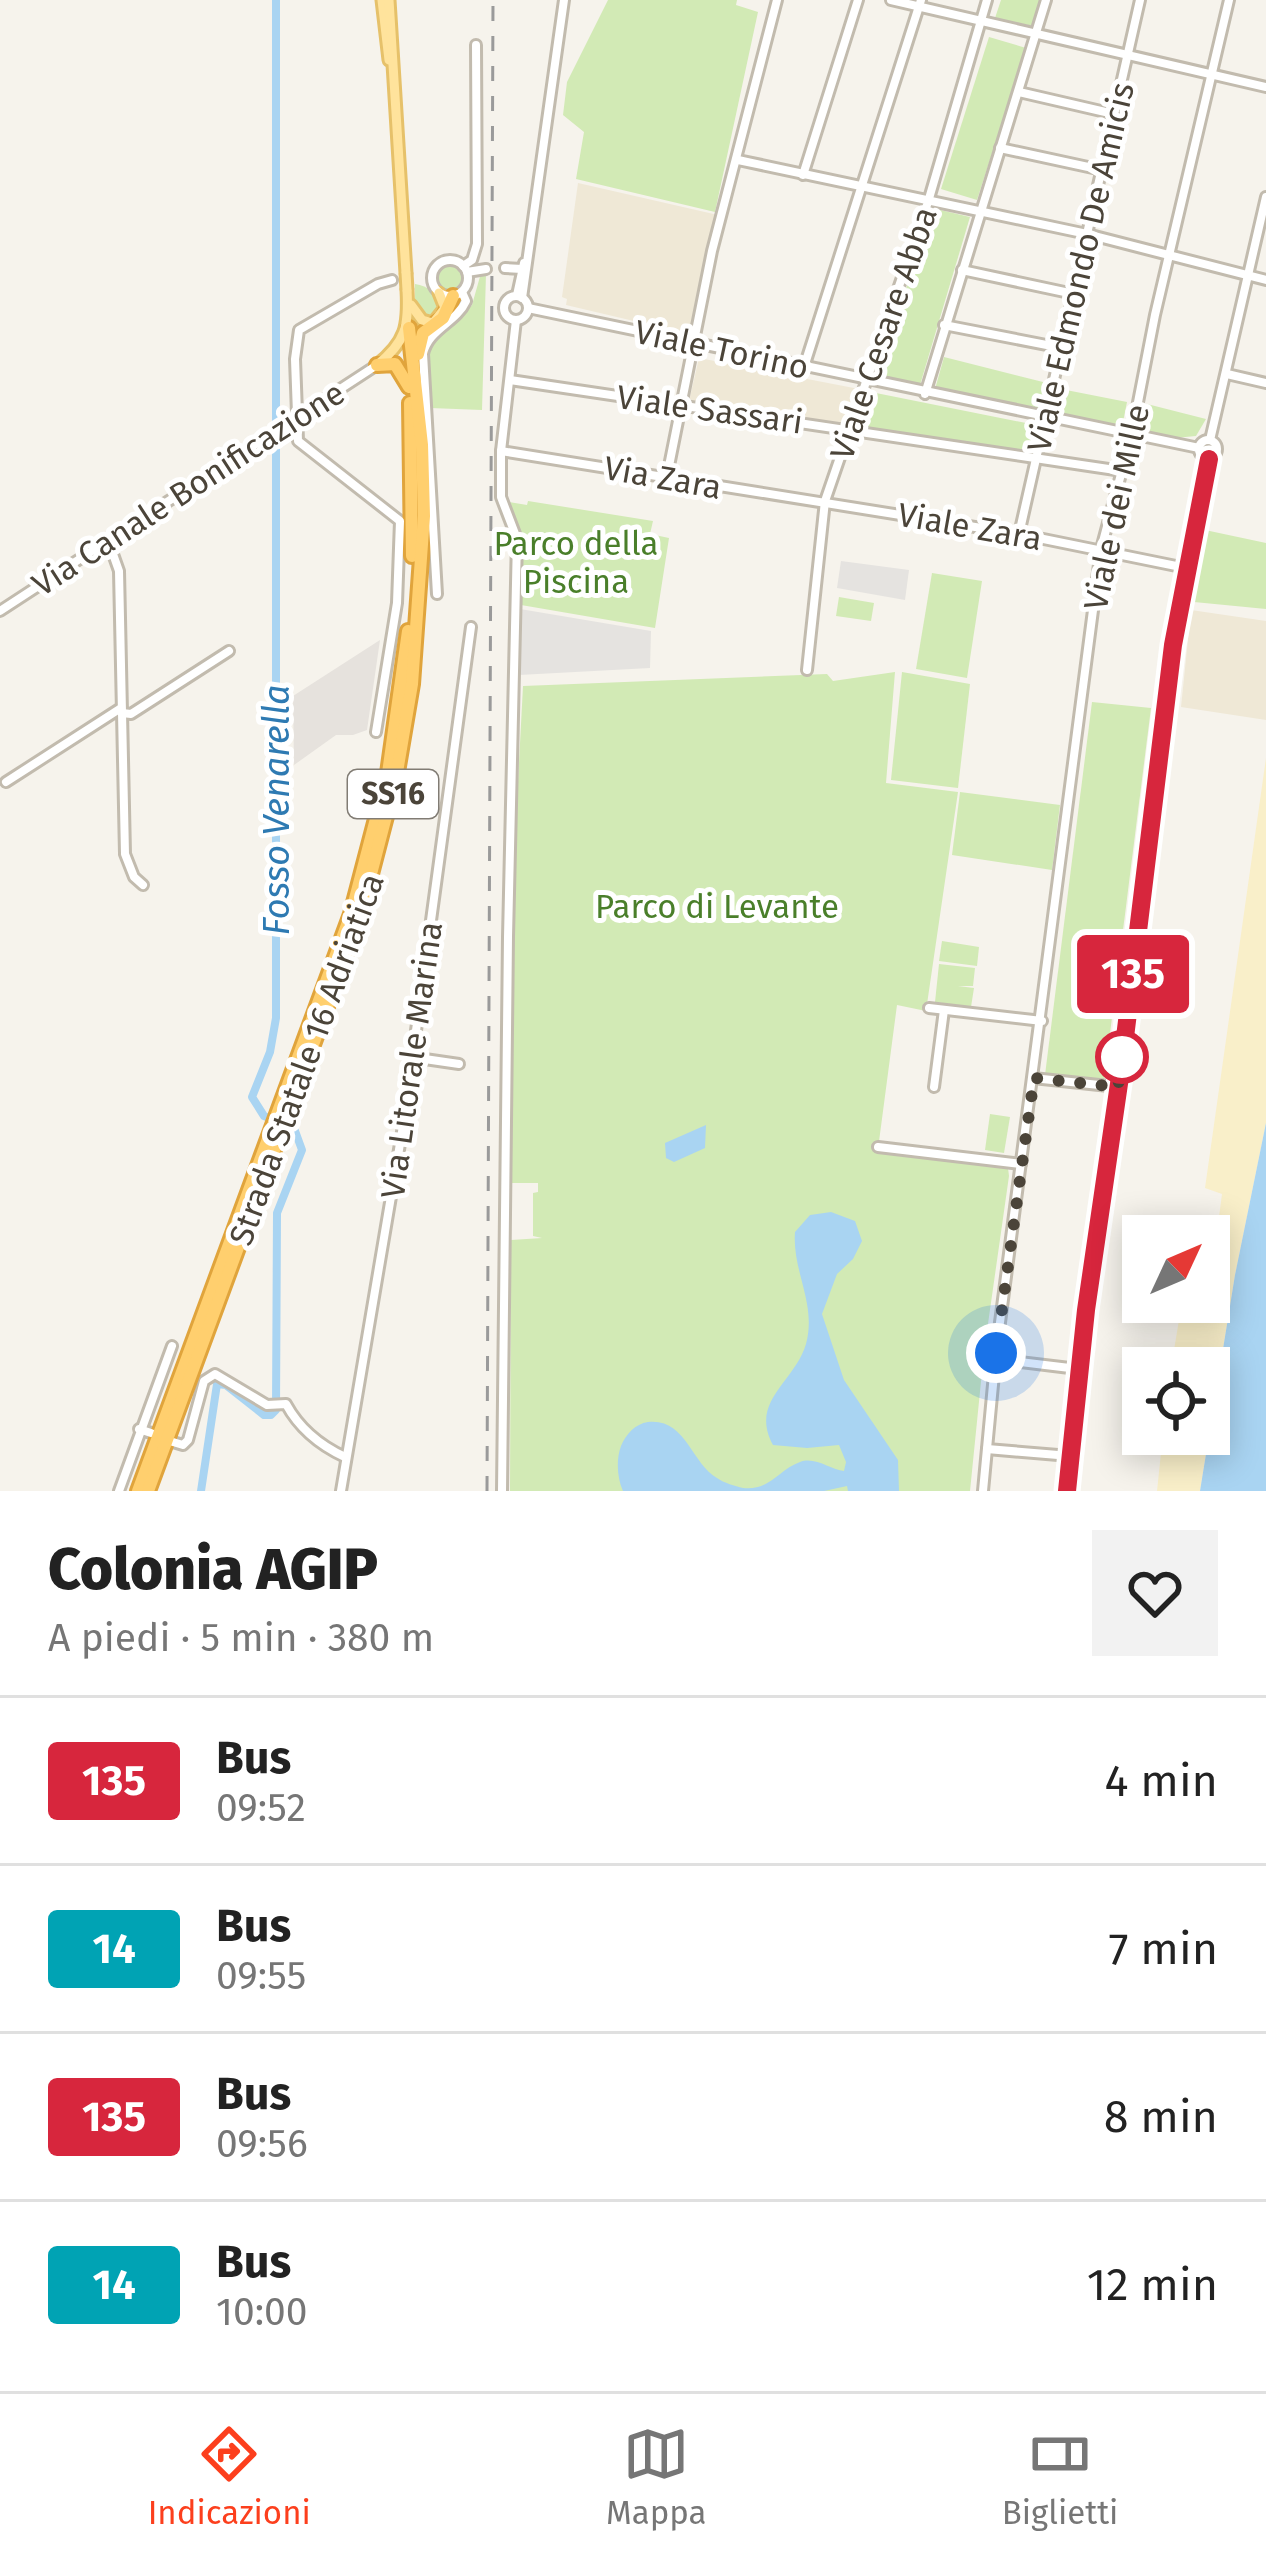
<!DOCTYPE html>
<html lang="it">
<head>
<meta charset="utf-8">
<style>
	:root { --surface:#fff; --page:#f2f2f2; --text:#222; --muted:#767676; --line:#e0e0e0; --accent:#fc3f1d }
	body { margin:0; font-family:"Fira Sans",sans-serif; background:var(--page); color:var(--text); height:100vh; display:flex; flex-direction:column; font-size:45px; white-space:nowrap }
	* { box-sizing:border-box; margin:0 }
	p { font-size:39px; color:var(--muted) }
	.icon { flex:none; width:66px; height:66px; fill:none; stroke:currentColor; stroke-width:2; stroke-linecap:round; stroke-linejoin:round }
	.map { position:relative; height:1491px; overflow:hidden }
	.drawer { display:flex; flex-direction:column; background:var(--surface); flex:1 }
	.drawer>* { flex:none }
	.badge { padding:0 24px; border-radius:9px; font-size:42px; line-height:78px }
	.needle { width:78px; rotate:46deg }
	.tools { position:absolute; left:1122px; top:1215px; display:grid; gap:24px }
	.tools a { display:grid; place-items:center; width:108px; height:108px; border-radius:0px; background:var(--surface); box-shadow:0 6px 30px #0003; font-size:60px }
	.you { position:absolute; width:60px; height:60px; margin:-30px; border:9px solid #fff; border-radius:50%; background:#1a73e8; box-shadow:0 0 0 18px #1a73e833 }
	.map>.badge { position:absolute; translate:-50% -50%; box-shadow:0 0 0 6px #fff }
	.round { display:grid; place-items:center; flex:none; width:126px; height:126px; border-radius:0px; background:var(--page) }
	.headline { display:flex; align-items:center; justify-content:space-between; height:204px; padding:0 48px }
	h1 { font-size:57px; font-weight:800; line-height:90px }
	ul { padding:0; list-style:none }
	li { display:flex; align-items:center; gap:36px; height:168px; padding:0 48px; border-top:3px solid var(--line) }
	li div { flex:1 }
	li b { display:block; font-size:45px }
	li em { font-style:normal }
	li .badge { min-width:132px; font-weight:700; text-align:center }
	.tabs { display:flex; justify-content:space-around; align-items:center; height:168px; border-top:3px solid var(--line); background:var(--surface); font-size:33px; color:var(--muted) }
	.tabs a { display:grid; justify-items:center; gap:6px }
	.tabs .active { color:var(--accent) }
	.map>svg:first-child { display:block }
</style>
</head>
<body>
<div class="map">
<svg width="1266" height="1491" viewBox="0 0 1266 1491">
	<rect width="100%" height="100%" fill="#f6f3ec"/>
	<path fill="#e6e2dd" d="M 380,640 L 367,730 L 353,735 L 336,735 L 294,765 L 293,696 Z"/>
	<g fill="#efe8d6">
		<path d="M 578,183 L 718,215 L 689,334 L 566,305 L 567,299 L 562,297 Z"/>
		<path d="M 699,358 L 859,389 L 848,425 L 689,401 Z"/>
		<path d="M 1191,610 L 1266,621 L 1266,720 L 1181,707 Z"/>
	</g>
	<g fill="#d2eab5">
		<path d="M 608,0 L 737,0 L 736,5 L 758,12 L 715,212 L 576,179 L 584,132 L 563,115 L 567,82 Z"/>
		<path d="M 1001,0 L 1040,0 L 1033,26 L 995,18 Z"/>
		<path d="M 989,37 L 1026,48 L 977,200 L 941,189 Z"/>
		<path d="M 932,208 L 970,217 L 920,385 L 878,376 Z"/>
		<circle cx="451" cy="279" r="15"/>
		<path d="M 481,273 L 486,274 L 482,410 L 430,408 L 426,351 L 472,305 Z"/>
		<path d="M 415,284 C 428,286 438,294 442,306 L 436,318 L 426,319 L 415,304 Z"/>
		<path d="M 944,357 L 1051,384 L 1044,411 L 935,389 Z"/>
		<path d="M 1061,389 L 1127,402 L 1122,427 L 1055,414 Z"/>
		<path d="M 871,392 L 1041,426 L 1036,452 L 859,427 Z"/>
		<path d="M 1147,404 L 1206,419 L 1196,436 L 1175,438 L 1151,432 L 1142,420 Z"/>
		<path d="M 528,501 L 653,521 L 650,534 L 669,538 L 655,628 L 521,605 L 521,543 L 509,502 L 527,505 Z"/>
		<path d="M 1205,530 L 1266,543 L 1266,609 L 1194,602 Z"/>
		<path d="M 932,573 L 982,581 L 967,678 L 916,669 Z"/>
		<path d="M 839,597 L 874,603 L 871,621 L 836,616 Z"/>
		<path d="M 895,672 L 886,783 L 958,792 L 926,1011 L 897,1005 L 878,1149 L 1008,1168 L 1009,1176 L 984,1352 L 970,1491 L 510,1491 L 511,1240 L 542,1238 L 533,1236 L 533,1193 L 538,1192 L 538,1183 L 512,1183 L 512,897 L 523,686 L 827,674 L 833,681 Z"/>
		<path d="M 902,672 L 970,684 L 958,788 L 891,780 Z"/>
		<path d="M 1092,702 L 1151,708 L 1104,1081 L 1045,1075 Z"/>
		<path d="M 960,792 L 1060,805 L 1052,870 L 952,855 Z"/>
		<path d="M 942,941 L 979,947 L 977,966 L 939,961 Z"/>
		<path d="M 939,964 L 975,968 L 973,986 L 958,986 L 974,988 L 971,1007 L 935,1002 Z"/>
		<path d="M 990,1114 L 1010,1117 L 1004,1153 L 985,1150 Z"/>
	</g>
	<path fill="#f9efc9" d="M 1266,758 L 1266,1123 L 1235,1275 L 1200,1491 L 1157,1491 L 1163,1434 L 1209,1434 L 1209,1368 L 1171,1368 L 1182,1302 L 1209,1302 L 1209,1236 L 1193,1236 L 1194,1230 L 1217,1232 L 1222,1194 L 1205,1188 Z"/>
	<g fill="#e5e3e0">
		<path d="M 841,561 L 909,570 L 905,600 L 837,588 Z"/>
		<path d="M 520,609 L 651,631 L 650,668 L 519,675 Z"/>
	</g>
	<g fill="#a9d4f2">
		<path d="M 1266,1123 L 1266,1491 L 1200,1491 L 1235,1275 Z"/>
		<path d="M 706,1125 L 705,1148 L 674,1162 L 666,1158 L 665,1143 Z"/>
		<path d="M 831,1212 L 855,1221 L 862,1241 L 853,1259 L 837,1274 L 822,1314 L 844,1380 L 898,1460 L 899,1491 L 848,1491 L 847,1486 L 824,1491 L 623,1491 C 617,1478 616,1459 621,1446 C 626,1434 635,1424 648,1422 C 686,1418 691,1463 717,1478 C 724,1483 735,1486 743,1488 C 770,1491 778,1470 800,1462 C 815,1456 831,1470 844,1471 L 846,1462 L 839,1445 L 807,1448 L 773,1445 C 749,1401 795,1382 806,1344 C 817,1303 792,1272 795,1232 L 810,1215 Z"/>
	</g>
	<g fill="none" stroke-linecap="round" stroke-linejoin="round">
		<path stroke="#a9d4f2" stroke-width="8" d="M 201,1491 L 217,1384 L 226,1385 L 264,1415 L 271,1415 L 276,1410 L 277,1213 L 302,1150 L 294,1128 L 264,1116 L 252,1097 L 270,1052 L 276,1018 L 276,0"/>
		<g stroke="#c2bbae" stroke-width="14">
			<g id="minor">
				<path d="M 891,0 L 1266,87"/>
				<path d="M 1019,92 L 1114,114"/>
				<path d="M 1000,148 L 1102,170"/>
				<path d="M 738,160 L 1087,234 L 1266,280"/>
				<path d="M 803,175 L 858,0"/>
				<circle cx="450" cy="278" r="18"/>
				<path d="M 463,266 L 472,260 L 477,244 L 476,45"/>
				<path d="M 505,268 L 522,269"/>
				<path d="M 962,270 L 1074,294"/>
				<path d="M 467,272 L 486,269"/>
				<path d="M 517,295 L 524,263"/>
				<circle cx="516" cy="308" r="12"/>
				<path d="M 522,298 L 564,0"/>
				<path d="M 528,308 L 1199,448"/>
				<path d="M 944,325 L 1062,348"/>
				<path d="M 804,367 L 921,0"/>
				<path d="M 1227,374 L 1266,383"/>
				<path d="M 510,380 L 1122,471"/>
				<path d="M 925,394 L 1046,0"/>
				<circle cx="1208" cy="449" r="9"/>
				<path d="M 1210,440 L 1266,197"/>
				<path d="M 501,451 L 1019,534 L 1186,568"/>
				<path d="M 667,476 L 712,251 L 777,0"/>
				<path d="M 1019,534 L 1140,0"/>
				<path d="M 108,540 L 119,571 L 125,854 L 134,877 L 143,885"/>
				<path d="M 437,594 L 423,354 C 428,329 456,323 466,301 L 462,292"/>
				<path d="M 0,611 L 377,365"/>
				<path d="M 807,670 L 825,501 L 928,202 L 987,0"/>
				<path d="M 122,713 L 131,714 L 229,651"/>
				<path d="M 376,732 L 397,603 L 400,521 L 298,441 L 295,359 L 299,330 L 378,284 L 392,280"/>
				<path d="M 6,782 L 121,708"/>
				<path d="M 929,1008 L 1042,1021"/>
				<path d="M 411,1057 L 459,1064"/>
				<path d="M 1033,1078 L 1118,1087"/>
				<path d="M 934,1087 L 944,1010"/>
				<path d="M 878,1147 L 1021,1164"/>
				<path d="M 996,1359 L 1078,1369"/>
				<path d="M 139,1429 L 151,1433"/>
				<path d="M 173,1442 L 183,1445 L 188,1440 L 204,1381 L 215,1374 L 267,1405 L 286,1404 C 299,1428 319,1445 345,1457"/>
				<path d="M 987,1449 L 1070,1456"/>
				<path d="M 119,1491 L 172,1346"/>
				<path d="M 341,1491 L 403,1126 L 471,627"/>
				<path d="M 502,1491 L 508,937 L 517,539 L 501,497 L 501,451 L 516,320"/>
				<path d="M 983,1491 L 996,1353 L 1101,549 L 1132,433 L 1155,315 L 1229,0"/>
				<path d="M 1067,1491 L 1086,1310 L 1117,1101 L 1173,645 L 1209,459"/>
			</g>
		</g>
		<g stroke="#e6c16a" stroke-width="15">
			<g id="major">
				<path d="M 382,0 L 389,60"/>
				<path d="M 389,0 L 406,273"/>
				<path d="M 411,305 L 422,320 L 433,323 L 445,308 L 439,293"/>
				<path d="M 377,365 C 406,342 409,326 407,290"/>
			</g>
		</g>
		<g stroke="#e0a43c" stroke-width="18">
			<g id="highway">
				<path d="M 418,354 L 423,333 L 443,318 L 453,296"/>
				<path d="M 377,365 L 395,364 L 409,387"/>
				<path d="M 410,403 L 412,556"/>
				<path d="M 138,1491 L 351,914 L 388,773 L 408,631"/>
				<path d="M 148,1491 L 359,920 L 396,778 L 412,684 L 424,516 L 422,445 L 409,328"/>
			</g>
		</g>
		<use href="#minor" stroke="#fff" stroke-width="8"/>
		<use href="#major" stroke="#ffe39c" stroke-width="9"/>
		<use href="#highway" stroke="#ffcf6e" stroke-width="12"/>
		<path stroke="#9a9a9a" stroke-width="3" stroke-dasharray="15 15" stroke-linecap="butt" d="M 487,1491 L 493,0"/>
		<g stroke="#e6c16a" stroke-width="15" stroke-linecap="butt">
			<path id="major-bridge" d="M 406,273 L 407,290"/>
		</g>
		<use href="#major-bridge" stroke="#ffe39c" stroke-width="9"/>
	</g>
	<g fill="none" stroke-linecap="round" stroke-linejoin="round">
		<g stroke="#fff" stroke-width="27">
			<path id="line" d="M 1067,1491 L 1086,1310 L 1121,1070 L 1173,645 L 1209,459"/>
		</g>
		<use href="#line" stroke="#d7263d" stroke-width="18"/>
		<path stroke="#4b4439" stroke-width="12" stroke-dasharray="0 21.6" d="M 996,1353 L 1034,1078 L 1118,1087 L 1122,1057"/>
	</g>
	<circle fill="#fff" stroke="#d7263d" stroke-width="6" cx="1122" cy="1057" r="24"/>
	<g text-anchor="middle" stroke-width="10" stroke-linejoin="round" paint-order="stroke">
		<rect fill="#fff" stroke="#817c74" stroke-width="3" x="348" y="770" width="90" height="48" rx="9"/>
		<g font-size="30" font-weight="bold" fill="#4b4439">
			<text x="393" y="804">SS16</text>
		</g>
		<g font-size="33" fill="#4b4439" stroke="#fff">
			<text transform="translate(1080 267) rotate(-77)" y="12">Viale Edmondo De Amicis</text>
			<text transform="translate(883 333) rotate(-71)" y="12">Viale Cesare Abba</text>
			<text transform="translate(722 349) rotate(12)" y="12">Viale Torino</text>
			<text transform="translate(710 409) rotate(8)" y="12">Viale Sassari</text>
			<text transform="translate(663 477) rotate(10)" y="12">Via Zara</text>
			<text transform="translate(188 488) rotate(-33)" y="12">Via Canale Bonificazione</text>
			<text transform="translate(1116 507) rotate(-78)" y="12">Viale dei Mille</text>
			<text transform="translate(970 526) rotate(10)" y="12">Viale Zara</text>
			<text transform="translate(306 1059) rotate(-70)" y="12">Strada Statale 16 Adriatica</text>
			<text transform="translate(411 1060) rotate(-82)" y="12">Via Litorale Marina</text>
		</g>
		<g font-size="33" fill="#4a7f2a" stroke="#fff">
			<text x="576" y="555">Parco della<tspan x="576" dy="38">Piscina</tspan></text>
			<text x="717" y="918">Parco di Levante</text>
		</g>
		<g font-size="36" font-style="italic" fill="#2e7ab2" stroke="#fff">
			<text transform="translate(276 810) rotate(-90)" y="13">Fosso Venarella</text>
		</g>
	</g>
</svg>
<div class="tools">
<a><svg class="needle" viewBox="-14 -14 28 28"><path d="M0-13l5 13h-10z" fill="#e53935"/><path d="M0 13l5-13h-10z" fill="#767676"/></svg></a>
<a><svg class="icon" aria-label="locate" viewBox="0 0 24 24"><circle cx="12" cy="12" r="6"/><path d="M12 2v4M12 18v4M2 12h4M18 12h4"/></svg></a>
</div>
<div class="you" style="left:996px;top:1353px"></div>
<b class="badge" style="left:1133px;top:974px;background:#d7263d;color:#fff">135</b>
</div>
<section class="drawer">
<div class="headline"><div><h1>Colonia AGIP</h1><p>A piedi · 5 min · 380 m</p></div><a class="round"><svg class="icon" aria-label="heart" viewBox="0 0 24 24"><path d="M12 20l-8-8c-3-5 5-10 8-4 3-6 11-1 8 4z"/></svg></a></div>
<ul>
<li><span class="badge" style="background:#d7263d;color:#fff">135</span><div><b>Bus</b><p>09:52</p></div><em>4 min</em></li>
<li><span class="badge" style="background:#00a3b4;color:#fff">14</span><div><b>Bus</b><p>09:55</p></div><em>7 min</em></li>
<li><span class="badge" style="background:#d7263d;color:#fff">135</span><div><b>Bus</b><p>09:56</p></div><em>8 min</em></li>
<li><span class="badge" style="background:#00a3b4;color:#fff">14</span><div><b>Bus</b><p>10:00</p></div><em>12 min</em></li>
</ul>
</section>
<nav class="tabs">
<a class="active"><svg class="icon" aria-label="directions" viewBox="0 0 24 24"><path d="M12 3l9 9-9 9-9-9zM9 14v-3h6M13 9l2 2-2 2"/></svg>Indicazioni</a>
<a><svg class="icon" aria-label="map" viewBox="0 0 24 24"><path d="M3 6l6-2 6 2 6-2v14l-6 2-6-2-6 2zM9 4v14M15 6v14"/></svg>Mappa</a>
<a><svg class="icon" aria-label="tickets" viewBox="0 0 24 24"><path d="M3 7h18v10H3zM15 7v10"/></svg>Biglietti</a>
</nav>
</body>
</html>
